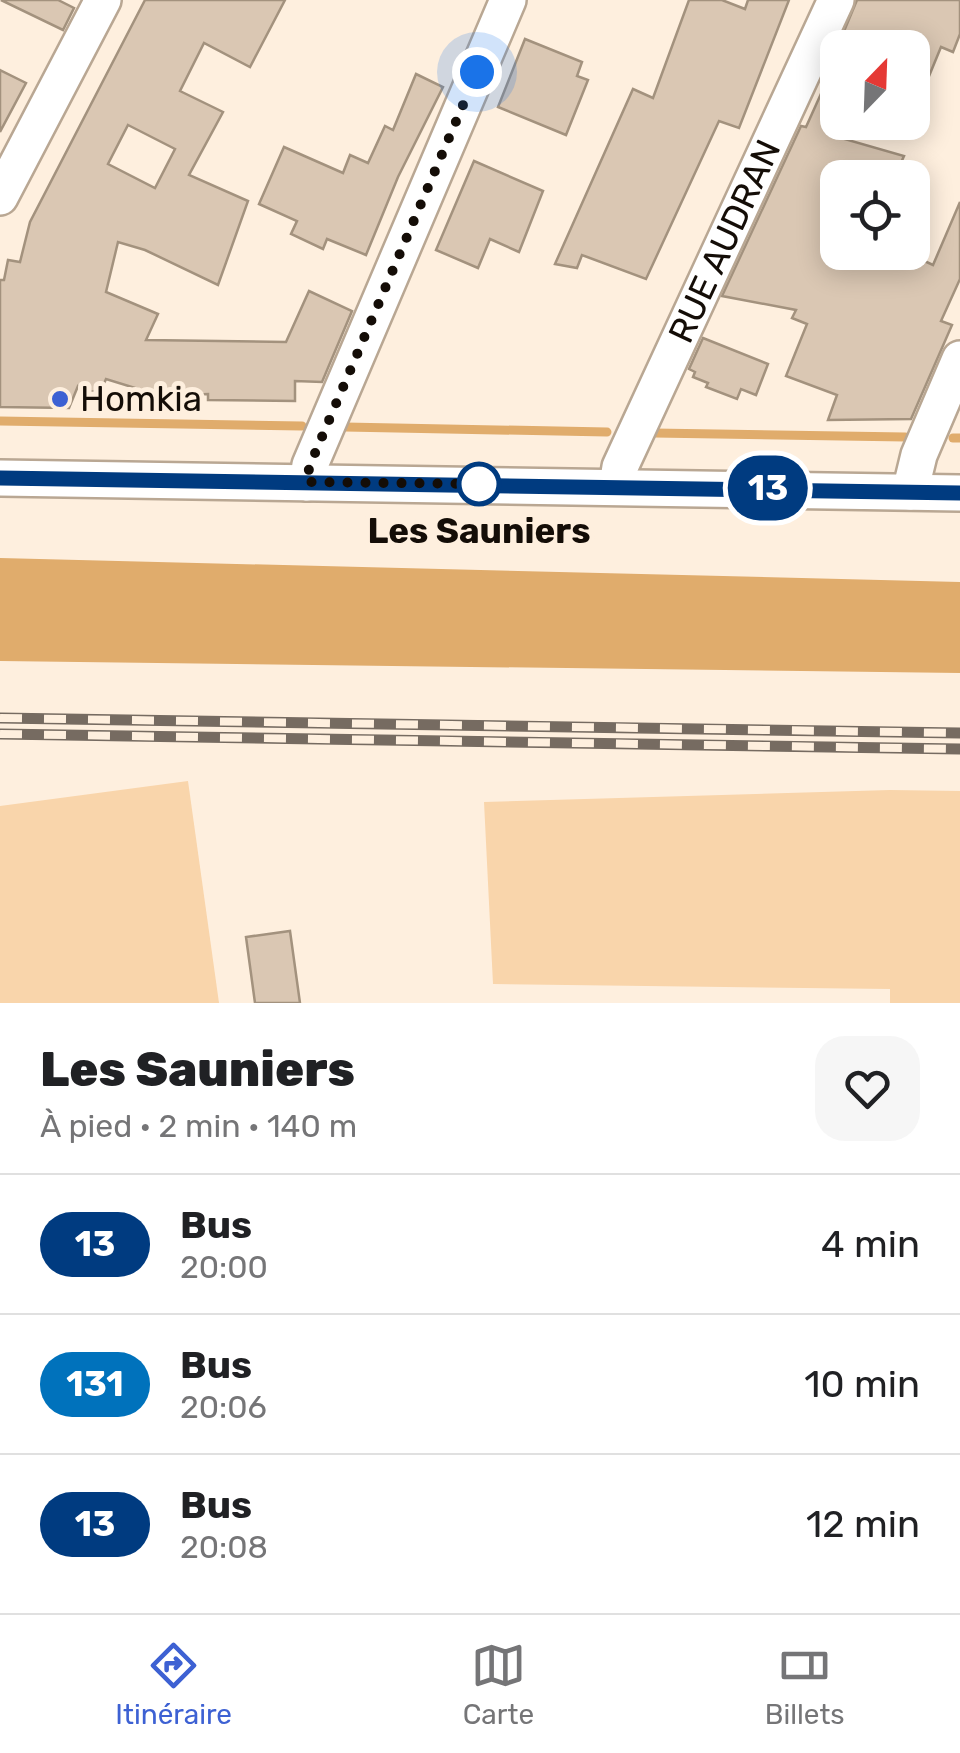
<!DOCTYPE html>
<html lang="fr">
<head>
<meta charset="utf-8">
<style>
	:root { --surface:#fff; --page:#f6f6f6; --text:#202124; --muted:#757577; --line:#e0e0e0; --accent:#3d61d3 }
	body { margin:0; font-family:Rubik,sans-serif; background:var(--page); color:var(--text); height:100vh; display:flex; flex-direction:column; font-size:38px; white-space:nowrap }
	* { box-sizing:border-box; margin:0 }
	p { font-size:32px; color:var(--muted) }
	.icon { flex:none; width:55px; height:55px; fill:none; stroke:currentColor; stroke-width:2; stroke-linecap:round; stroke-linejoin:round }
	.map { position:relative; height:1003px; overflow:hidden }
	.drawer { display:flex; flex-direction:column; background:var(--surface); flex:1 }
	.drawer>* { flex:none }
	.badge { padding:0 20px; border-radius:32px; font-size:35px; line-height:65px }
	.needle { width:65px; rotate:23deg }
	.controls { position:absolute; left:820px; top:30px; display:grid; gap:20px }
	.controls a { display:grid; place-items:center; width:110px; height:110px; border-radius:20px; background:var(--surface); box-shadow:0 5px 25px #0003; font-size:50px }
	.you { position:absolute; width:50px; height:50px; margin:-25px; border:8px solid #fff; border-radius:50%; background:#1a73e8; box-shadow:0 0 0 15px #1a73e833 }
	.map>.badge { position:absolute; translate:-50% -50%; box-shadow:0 0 0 5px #fff }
	.round { display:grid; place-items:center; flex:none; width:105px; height:105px; border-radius:30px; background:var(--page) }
	.summary { display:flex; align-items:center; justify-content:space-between; height:170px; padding:0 40px }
	h1 { font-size:48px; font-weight:800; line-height:75px }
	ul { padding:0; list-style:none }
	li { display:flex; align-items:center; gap:30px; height:140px; padding:0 40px; border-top:2px solid var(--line) }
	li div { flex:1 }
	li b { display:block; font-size:38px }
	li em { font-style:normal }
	li .badge { min-width:110px; font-weight:700; text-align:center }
	.menu { display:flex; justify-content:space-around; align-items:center; height:140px; border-top:2px solid var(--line); background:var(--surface); font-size:28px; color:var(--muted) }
	.menu a { display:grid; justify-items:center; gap:5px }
	.menu .selected { color:var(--accent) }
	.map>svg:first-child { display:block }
</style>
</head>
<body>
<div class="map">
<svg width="960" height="1003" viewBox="0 0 960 1003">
	<rect width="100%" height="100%" fill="#feefde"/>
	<g fill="#f9d5ab">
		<path d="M 188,781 L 219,1003 L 0,1003 L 0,806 Z"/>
		<path d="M 890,790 L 960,791 L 960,1003 L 890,1003 L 890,989 L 493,984 L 484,802 Z"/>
	</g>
	<path fill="#e0ac6c" d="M 0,558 L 960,582 L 960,673 L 0,661 Z"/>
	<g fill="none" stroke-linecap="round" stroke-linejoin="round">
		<g stroke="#e0ac6c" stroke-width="9">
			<path d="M 0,421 L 302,426"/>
			<path d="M 345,427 L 607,432"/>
			<path d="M 654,433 L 905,437"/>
			<path d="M 953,438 L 960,438"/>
		</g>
	</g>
	<g fill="#dac7b3" stroke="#a3927e" stroke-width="2.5" fill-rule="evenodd">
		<path d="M 1,0 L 58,0 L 74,8 L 63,30 Z"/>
		<path d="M 145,0 L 285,0 L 250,67 L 204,43 L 180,91 L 223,112 L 189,175 L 248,201 L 218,285 L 145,250 L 118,242 L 106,292 L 158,314 L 146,340 L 286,342 L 309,291 L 352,311 L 322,382 L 295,381 L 295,401 L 208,400 L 208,394 L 161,396 L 106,379 L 102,388 L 92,392 L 78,386 L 69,408 L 0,407 L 0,280 L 4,280 L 8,260 L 20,262 L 30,222 ZM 128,125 L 175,149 L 155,188 L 108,164 Z"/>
		<path d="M 689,0 L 722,0 L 745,9 L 748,0 L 789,0 L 739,128 L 719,121 L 646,279 L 582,255 L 577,268 L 555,264 L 633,89 L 653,98 Z"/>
		<path d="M 857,0 L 960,0 L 960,34 L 953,52 L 941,47 L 913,115 L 912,48 L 837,48 Z"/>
		<path d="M 525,39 L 582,62 L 577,76 L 588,80 L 566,135 L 498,107 Z"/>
		<path d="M 838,56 L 838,127 L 834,136 L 904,156 L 894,178 L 838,178 L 838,252 L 876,252 L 914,267 L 918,258 L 933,265 L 960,202 L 960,279 L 941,321 L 952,325 L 911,419 L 828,420 L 837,395 L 786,376 L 807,324 L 792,318 L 796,310 L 722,296 L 801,126 L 806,127 Z"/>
		<path d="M 0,70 L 26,83 L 0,132 Z"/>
		<path d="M 416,74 L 443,87 L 398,177 L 366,255 L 327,239 L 323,249 L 291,234 L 297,221 L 259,204 L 284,147 L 343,173 L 350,155 L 368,163 L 385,126 L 393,130 Z"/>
		<path d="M 474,161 L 543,191 L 519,252 L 490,239 L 478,268 L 436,250 Z"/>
		<path d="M 703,338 L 768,364 L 756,395 L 741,389 L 737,399 L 706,387 L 708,383 L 693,377 L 695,372 L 689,369 Z"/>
		<path d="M 290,931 L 300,1003 L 255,1003 L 246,937 Z"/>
	</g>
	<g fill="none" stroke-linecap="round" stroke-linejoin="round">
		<g stroke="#b9a793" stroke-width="40">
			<g id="minor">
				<path d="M 0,197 L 103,0"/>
				<path d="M 0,478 L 960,493"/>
				<path d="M 307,483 L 310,465 L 508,0"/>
				<path id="s1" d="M 617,486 L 620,467 L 836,0"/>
				<path d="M 910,492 L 919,455 L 960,359"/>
			</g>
		</g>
		<use href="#minor" stroke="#fff" stroke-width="35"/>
		<g stroke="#766b61" stroke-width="11">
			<g id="rail">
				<path d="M 0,718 L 960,733"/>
				<path d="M 0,734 L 960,749"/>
			</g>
		</g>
		<use href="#rail" stroke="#feefde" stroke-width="8" stroke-dasharray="22" stroke-linecap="butt"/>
	</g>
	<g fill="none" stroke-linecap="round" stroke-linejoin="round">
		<g stroke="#fff" stroke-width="22">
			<path id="line" d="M 0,478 L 960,493"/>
		</g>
		<use href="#line" stroke="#003b80" stroke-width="15"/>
		<path stroke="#140d07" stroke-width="10" stroke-dasharray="0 18" d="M 477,72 L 310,465 L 306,482 L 479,484"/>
	</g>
	<circle fill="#3d61d3" stroke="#feefde" stroke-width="4" cx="60" cy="399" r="10"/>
	<circle fill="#fff" stroke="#003b80" stroke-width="5" cx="479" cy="484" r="20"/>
	<g text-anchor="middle" stroke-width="10" stroke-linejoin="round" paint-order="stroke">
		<g font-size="35" fill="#140d07" stroke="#feefde">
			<text dy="12" stroke="none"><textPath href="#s1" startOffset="268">RUE AUDRAN</textPath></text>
		</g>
		<g font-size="35" fill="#140d07" stroke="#feefde" text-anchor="start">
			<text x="80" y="411">Homkia</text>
		</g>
		<g font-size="35" font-weight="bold" fill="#140d07" stroke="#feefde">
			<text x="479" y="543">Les Sauniers</text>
		</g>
	</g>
</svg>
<div class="controls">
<a><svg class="needle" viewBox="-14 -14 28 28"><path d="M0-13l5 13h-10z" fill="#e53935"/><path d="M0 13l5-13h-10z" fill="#757577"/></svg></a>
<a><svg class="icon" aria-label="locate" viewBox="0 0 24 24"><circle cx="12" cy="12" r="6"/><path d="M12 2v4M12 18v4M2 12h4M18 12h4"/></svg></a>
</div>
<div class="you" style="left:477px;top:72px"></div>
<b class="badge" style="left:768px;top:488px;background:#003b80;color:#fff">13</b>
</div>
<section class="drawer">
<div class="summary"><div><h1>Les Sauniers</h1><p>À pied · 2 min · 140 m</p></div><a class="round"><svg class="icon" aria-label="heart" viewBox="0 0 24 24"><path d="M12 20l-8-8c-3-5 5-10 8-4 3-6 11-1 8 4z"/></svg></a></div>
<ul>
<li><span class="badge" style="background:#003b80;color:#fff">13</span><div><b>Bus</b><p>20:00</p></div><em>4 min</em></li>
<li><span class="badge" style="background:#0072bc;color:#fff">131</span><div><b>Bus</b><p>20:06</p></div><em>10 min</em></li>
<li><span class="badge" style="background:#003b80;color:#fff">13</span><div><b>Bus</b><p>20:08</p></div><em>12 min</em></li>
</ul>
</section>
<nav class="menu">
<a class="selected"><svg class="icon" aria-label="directions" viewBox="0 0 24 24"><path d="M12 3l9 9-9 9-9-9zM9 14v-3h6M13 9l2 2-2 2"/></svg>Itinéraire</a>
<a><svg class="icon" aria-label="map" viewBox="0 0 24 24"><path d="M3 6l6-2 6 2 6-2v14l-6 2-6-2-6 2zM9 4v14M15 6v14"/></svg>Carte</a>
<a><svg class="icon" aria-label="tickets" viewBox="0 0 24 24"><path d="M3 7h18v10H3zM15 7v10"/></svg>Billets</a>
</nav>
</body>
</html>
